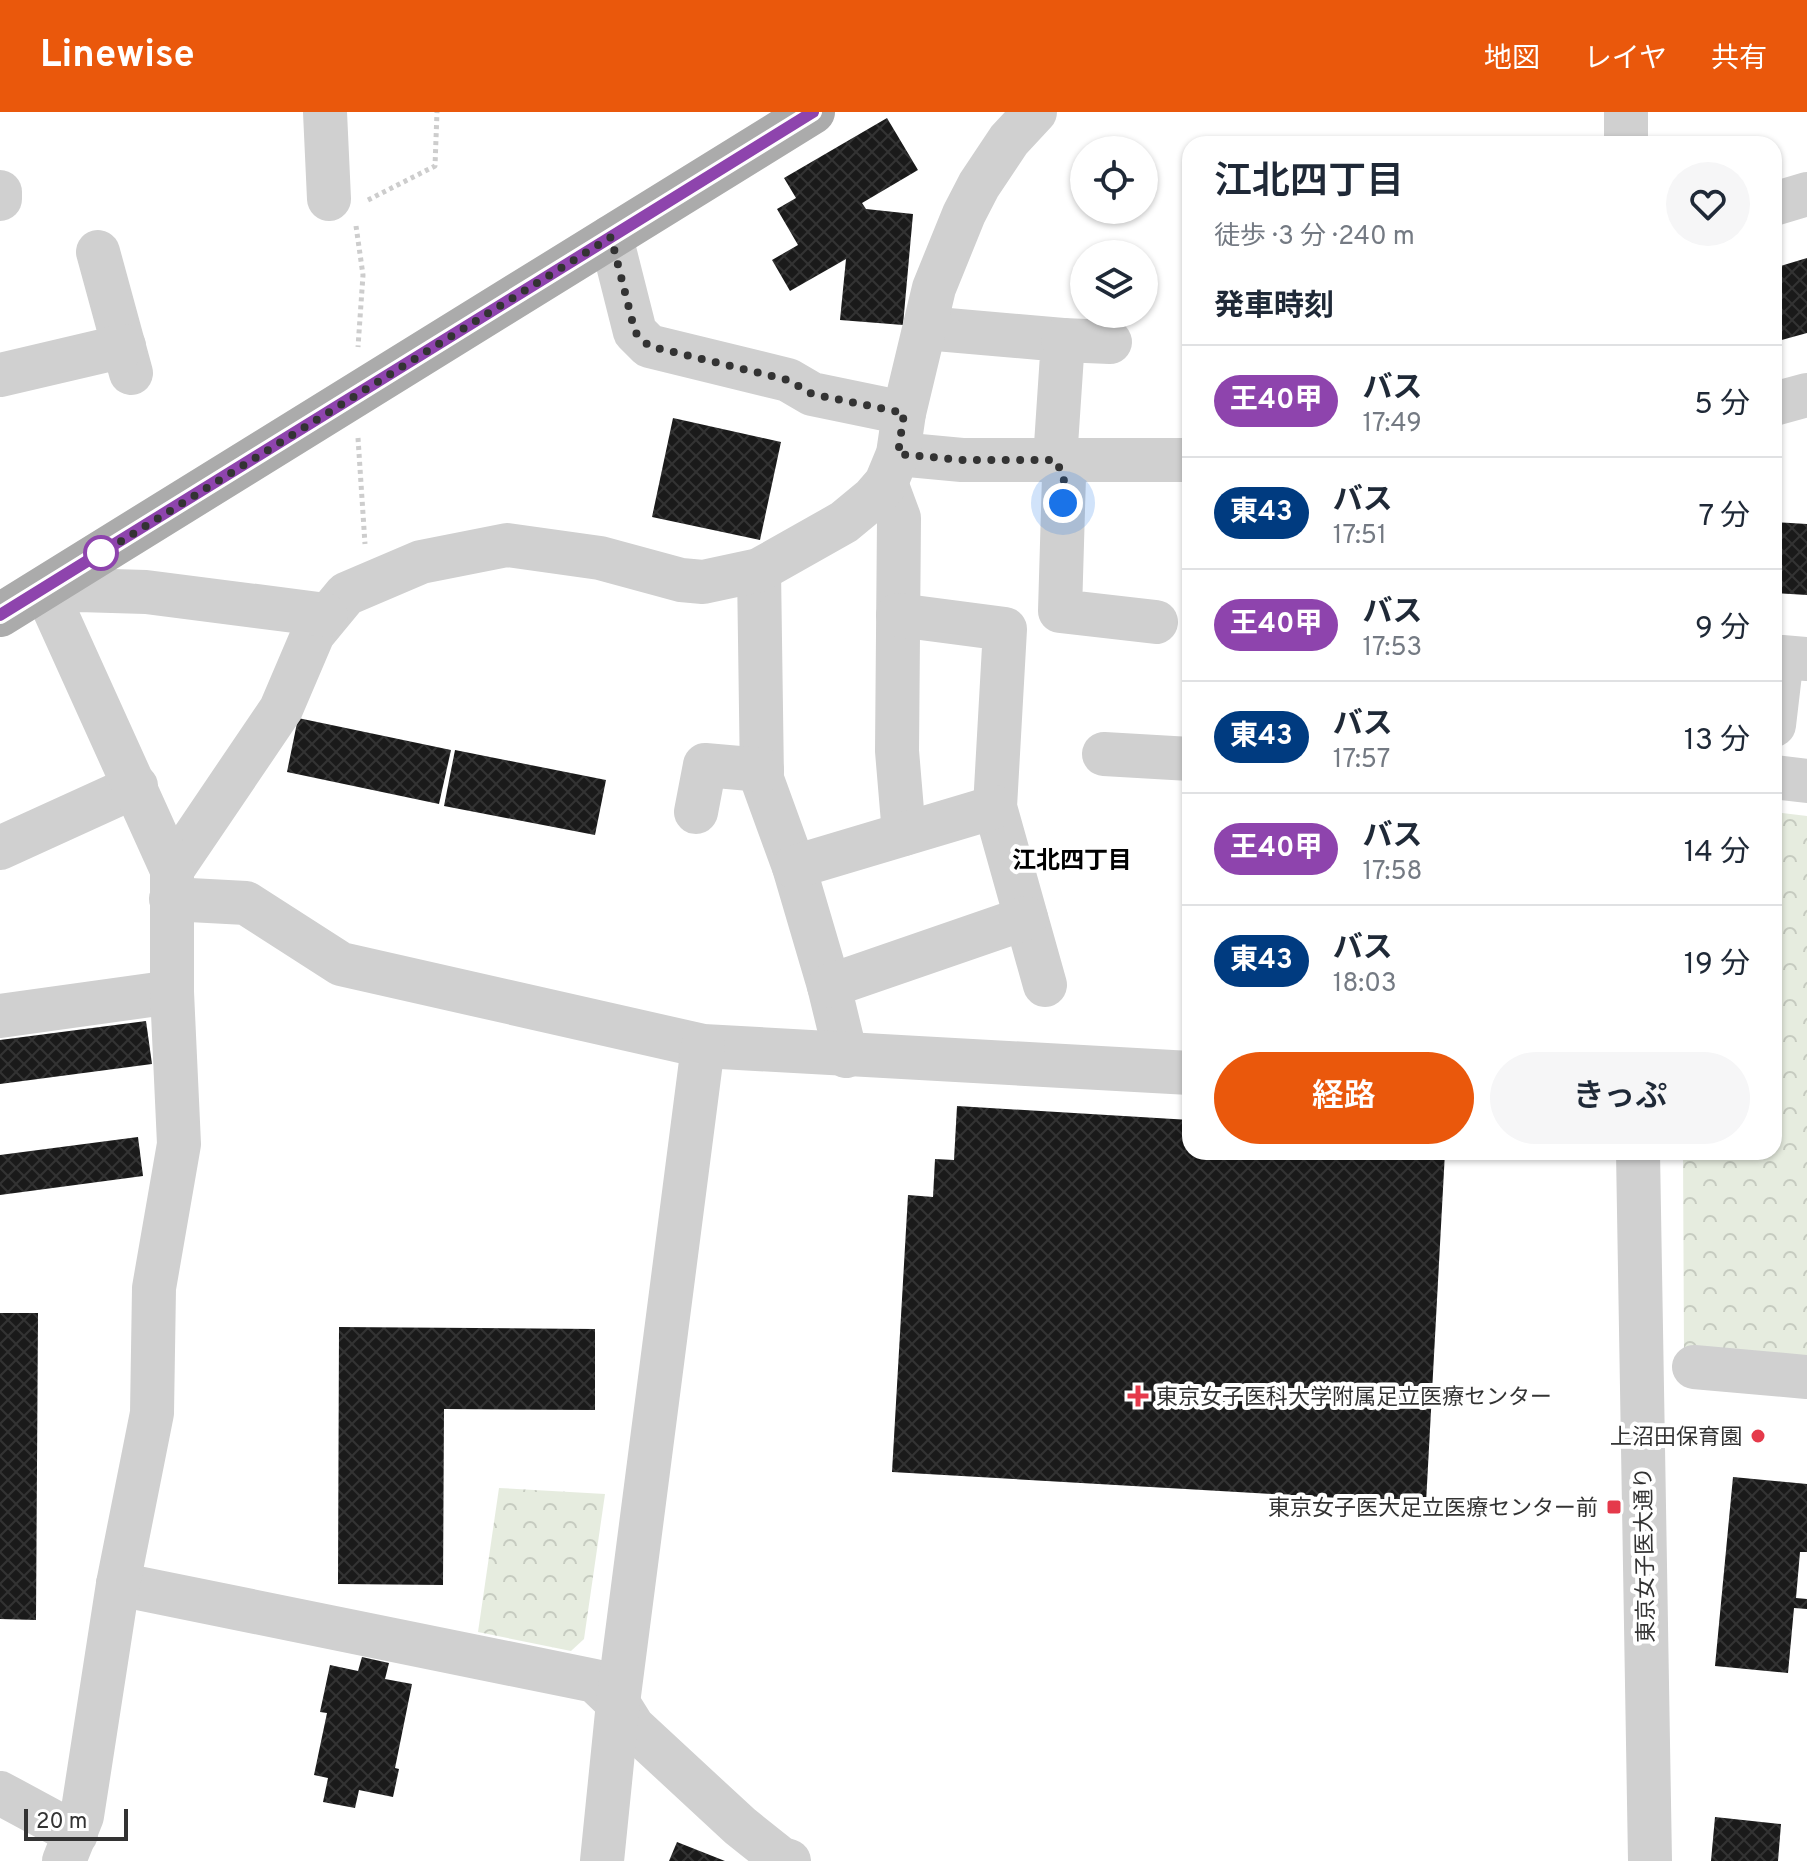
<!DOCTYPE html>
<html lang="ja">
<head>
<meta charset="utf-8">
<style>
	:root { --surface:#fff; --page:#f6f6f7; --text:#1f2937; --muted:#747a83; --line:#e0e1e3; --accent:#ea580c }
	body { margin:0; font-family:Overpass,"Noto Sans JP",sans-serif; background:var(--page); color:var(--text); height:100vh; display:flex; flex-direction:column; font-size:30px; white-space:nowrap }
	* { box-sizing:border-box; margin:0 }
	p { font-size:26px; color:var(--muted) }
	.icon { flex:none; width:44px; height:44px; fill:none; stroke:currentColor; stroke-width:2; stroke-linecap:round; stroke-linejoin:round }
	.map { position:relative; flex:1; overflow:hidden }
	.drawer { position:absolute; left:1182px; top:24px; width:600px; height:1024px; display:flex; flex-direction:column; background:var(--surface); border-radius:24px; box-shadow:0 2px 6px #0004 }
	.drawer>* { flex:none }
	.badge { padding:0 16px; border-radius:26px; font-size:28px; line-height:52px }
	.fabs { position:absolute; left:1070px; top:24px; display:grid; gap:16px }
	.fabs a { display:grid; place-items:center; width:88px; height:88px; border-radius:50%; background:var(--surface); box-shadow:0 2px 6px #0004; font-size:40px }
	.scale { position:absolute; left:24px; bottom:20px; width:104px; box-sizing:border-box; padding-left:8px; border:4px solid #333; border-top:0; font-size:22px; line-height:28px; white-space:nowrap; color:#333; -webkit-text-stroke:6px #fff; paint-order:stroke }
	.you { position:absolute; width:40px; height:40px; margin:-20px; border:6px solid #fff; border-radius:50%; background:#1a73e8; box-shadow:0 0 0 12px #1a73e833 }
	.map>.badge { position:absolute; translate:-50% -50%; box-shadow:0 0 0 4px #fff }
	h2 { padding:0 32px; font-size:30px; line-height:72px }
	.round { display:grid; place-items:center; flex:none; width:84px; height:84px; border-radius:42px; background:var(--page) }
	.headline { display:flex; align-items:center; justify-content:space-between; height:136px; padding:0 32px }
	h1 { font-size:38px; font-weight:600; line-height:60px }
	.action { display:flex; gap:16px; margin-top:auto; padding:16px 32px }
	.action a { flex:1; height:92px; border-radius:48px; background:var(--accent); color:#fff; font-size:32px; font-weight:600; line-height:92px; text-align:center }
	.action a+a { background:var(--page); color:var(--text) }
	ul { padding:0; list-style:none }
	li { display:flex; align-items:center; gap:24px; height:112px; padding:0 32px; border-top:2px solid var(--line) }
	li div { flex:1 }
	li b { display:block; font-size:30px }
	li em { font-style:normal }
	li .badge { min-width:88px; font-weight:700; text-align:center }
	header { display:flex; align-items:center; gap:48px; box-sizing:border-box; height:112px; padding:0 40px; background:var(--accent); color:#fff }
	header strong { font-size:38px }
	nav { display:flex; gap:44px; margin-inline-start:auto; font-size:28px }
	.map>svg:first-child { display:block }
</style>
</head>
<body>
<header>
<strong>Linewise</strong>
<nav><a>地図</a><a>レイヤ</a><a>共有</a></nav>
</header>
<div class="map">
<svg width="1807" height="1749" viewBox="0 0 1807 1749">
	<defs>
		<pattern id="park-crowns" width="20" height="18" patternUnits="userSpaceOnUse" patternTransform="scale(2)"><rect width="20" height="18" fill="#e6ecdf"/><path d="M2 6a3 3 0 1 1 6 0M12 15a3 3 0 1 1 6 0" fill="none" stroke="#c6cbc0"/></pattern>
		<pattern id="building-cross-hatch" width="8" height="8" patternUnits="userSpaceOnUse" patternTransform="scale(2)"><rect width="8" height="8" fill="#1a1a1a"/><path d="M0 0l8 8M0 8l8-8" fill="none" stroke="#333"/></pattern>
	</defs>
	<rect width="100%" height="100%" fill="#fff"/>
	<g fill="url(#park-crowns)">
		<path d="M 1774,700 L 1807,704 L 1807,1248 L 1684,1237 L 1683,1040 L 1774,1040 Z"/>
		<path d="M 499,1376 L 605,1382 L 584,1527 L 571,1539 L 478,1520 Z"/>
	</g>
	<g fill="url(#building-cross-hatch)">
		<path d="M 887,6 L 918,58 L 862,91 L 866,97 L 913,102 L 903,213 L 840,208 L 846,147 L 790,179 L 772,148 L 798,133 L 777,97 L 796,86 L 784,66 Z"/>
		<path d="M 1807,146 L 1807,221 L 1774,230 L 1774,156 Z"/>
		<path d="M 673,306 L 781,330 L 760,428 L 652,405 Z"/>
		<path d="M 1774,410 L 1807,412 L 1807,483 L 1774,481 Z"/>
		<path d="M 298,606 L 451,638 L 439,692 L 287,660 Z"/>
		<path d="M 455,638 L 606,668 L 595,723 L 444,694 Z"/>
		<path d="M 146,909 L 152,952 L 0,972 L 0,928 Z"/>
		<path d="M 957,994 L 1190,1008 L 1190,1040 L 1445,1040 L 1426,1391 L 892,1360 L 908,1083 L 933,1085 L 935,1047 L 954,1048 Z"/>
		<path d="M 138,1025 L 143,1064 L 0,1083 L 0,1043 Z"/>
		<path d="M 0,1201 L 38,1201 L 36,1508 L 0,1507 Z"/>
		<path d="M 339,1215 L 595,1217 L 595,1298 L 444,1297 L 443,1473 L 338,1472 Z"/>
		<path d="M 1733,1365 L 1807,1372 L 1807,1440 L 1800,1440 L 1796,1486 L 1807,1487 L 1807,1497 L 1794,1496 L 1788,1561 L 1715,1554 Z"/>
		<path d="M 362,1545 L 389,1551 L 385,1567 L 412,1572 L 395,1656 L 399,1657 L 393,1685 L 359,1678 L 355,1696 L 323,1690 L 328,1666 L 314,1663 L 327,1601 L 320,1600 L 330,1553 L 358,1559 Z"/>
		<path d="M 1715,1705 L 1781,1712 L 1778,1749 L 1711,1749 Z"/>
		<path d="M 677,1730 L 725,1749 L 669,1749 Z"/>
	</g>
	<g fill="none" stroke-linecap="round" stroke-linejoin="round">
		<g stroke="#cdcdcd" stroke-width="5" stroke-dasharray="4 4" stroke-linecap="butt">
			<path d="M 368,88 L 435,54 L 437,0"/>
			<path d="M 356,114 L 363,163 L 358,235"/>
			<path d="M 358,326 L 365,432"/>
		</g>
		<g stroke="#d0d0d0" stroke-width="44">
			<path d="M 325,0 L 329,87"/>
			<path d="M 1626,0 L 1626,32"/>
			<path d="M 0,80 L 0,87"/>
			<path d="M 1774,92 L 1807,82"/>
			<path d="M 611,125 L 635,220 L 649,234 L 788,268 L 812,282 L 904,301"/>
			<path d="M 98,140 L 131,261"/>
			<path d="M 925,216 L 1063,228 L 1055,348 L 1064,364 L 1060,499 L 1156,510"/>
			<path d="M 1063,228 L 1110,230"/>
			<path d="M 0,263 L 124,234"/>
			<path d="M 1774,292 L 1807,283"/>
			<path d="M 898,342 L 962,348 L 1190,348"/>
			<path d="M 886,371 L 899,406 L 897,639 L 904,722"/>
			<path d="M 759,458 L 762,667 L 794,755 L 829,874 L 846,944"/>
			<path d="M 898,503 L 1005,517 L 995,695 L 1045,873"/>
			<path d="M 1774,613 L 1782,545 L 1807,547"/>
			<path d="M 1104,642 L 1190,647"/>
			<path d="M 1774,665 L 1807,669"/>
			<path d="M 696,700 L 705,653 L 762,658"/>
			<path d="M 0,736 L 136,674"/>
			<path d="M 794,755 L 995,695"/>
			<path d="M 172,758 L 281,597 L 313,522 L 346,482 L 421,450 L 507,433 L 600,446 L 681,468 L 703,470 L 759,458 L 844,410 L 873,386 L 886,371 L 898,342 L 904,301 L 934,176 L 964,102 L 979,73 L 1009,28 L 1035,0"/>
			<path d="M 171,787 L 246,791 L 341,852 L 703,934 L 1190,961"/>
			<path d="M 829,874 L 1026,806"/>
			<path d="M 0,904 L 172,880"/>
			<path d="M 1638,1040 L 1650,1749"/>
			<path d="M 1694,1255 L 1807,1265"/>
			<path d="M 118,1472 L 595,1569 L 618,1591 L 633,1615 L 740,1714 L 780,1746 L 789,1749"/>
			<path d="M 0,1681 L 76,1722"/>
			<path d="M 64,1749 L 82,1704 L 118,1472 L 152,1301 L 154,1176 L 179,1032 L 172,880 L 172,758 L 45,477 L 146,480 L 326,503"/>
			<path d="M 602,1749 L 618,1591 L 703,934"/>
		</g>
		<path stroke="#ababab" stroke-width="44" d="M 0,503 L 813,0"/>
	</g>
	<g fill="none" stroke-linecap="round" stroke-linejoin="round">
		<g stroke="#fff" stroke-width="18">
			<path id="line" d="M 0,503 L 813,0"/>
		</g>
		<use href="#line" stroke="#8e44ad" stroke-width="12"/>
		<path stroke="#333" stroke-width="8" stroke-dasharray="0 14.4" d="M 101,441 L 99,443 L 611,125 L 635,220 L 649,234 L 788,268 L 812,282 L 904,301 L 898,342 L 962,348 L 1055,348 L 1064,364 L 1063,391"/>
	</g>
	<circle fill="#fff" stroke="#8e44ad" stroke-width="4" cx="101" cy="441" r="16"/>
	<g fill="#e53a4b" stroke="#fff" stroke-width="3">
		<path d="M1134 1272h8v8h8v8h-8v8h-8v-8h-8v-8h8z"/>
		<circle cx="1758" cy="1324" r="8"/>
		<rect x="1606" y="1387" width="16" height="16" rx="4"/>
	</g>
	<g text-anchor="middle" stroke-width="8" stroke-linejoin="round" paint-order="stroke">
		<g font-size="22" fill="#333" stroke="#fff" text-anchor="end">
			<text x="1156" y="1292" text-anchor="start">東京女子医科大学附属足立医療センター</text>
			<text x="1742" y="1332">上沼田保育園</text>
			<text x="1598" y="1403">東京女子医大足立医療センター前</text>
		</g>
		<g font-size="22" fill="#333" stroke="#fff">
			<text transform="translate(1644 1443) rotate(-91)" y="8">東京女子医大通り</text>
		</g>
		<g font-size="24" font-weight="bold" fill="#000" stroke="#fff">
			<text x="1072" y="756">江北四丁目</text>
		</g>
	</g>
</svg>
<div class="fabs">
<a><svg class="icon" aria-label="locate" viewBox="0 0 24 24"><circle cx="12" cy="12" r="6"/><path d="M12 2v4M12 18v4M2 12h4M18 12h4"/></svg></a>
<a><svg class="icon" aria-label="layers" viewBox="0 0 24 24"><path d="M12 4l9 5-9 5-9-5zM3 14l9 5 9-5"/></svg></a>
</div>
<div class="scale">20 m</div>
<div class="you" style="left:1063px;top:391px"></div>
<section class="drawer">
<div class="headline"><div><h1>江北四丁目</h1><p>徒歩 · 3 分 · 240 m</p></div><a class="round"><svg class="icon" aria-label="heart" viewBox="0 0 24 24"><path d="M12 20l-8-8c-3-5 5-10 8-4 3-6 11-1 8 4z"/></svg></a></div>
<h2>発車時刻</h2>
<ul>
<li><span class="badge" style="background:#8e44ad;color:#fff">王40甲</span><div><b>バス</b><p>17:49</p></div><em>5 分</em></li>
<li><span class="badge" style="background:#003b80;color:#fff">東43</span><div><b>バス</b><p>17:51</p></div><em>7 分</em></li>
<li><span class="badge" style="background:#8e44ad;color:#fff">王40甲</span><div><b>バス</b><p>17:53</p></div><em>9 分</em></li>
<li><span class="badge" style="background:#003b80;color:#fff">東43</span><div><b>バス</b><p>17:57</p></div><em>13 分</em></li>
<li><span class="badge" style="background:#8e44ad;color:#fff">王40甲</span><div><b>バス</b><p>17:58</p></div><em>14 分</em></li>
<li><span class="badge" style="background:#003b80;color:#fff">東43</span><div><b>バス</b><p>18:03</p></div><em>19 分</em></li>
</ul>
<div class="action"><a>経路</a><a>きっぷ</a></div>
</section>
</div>
</body>
</html>
